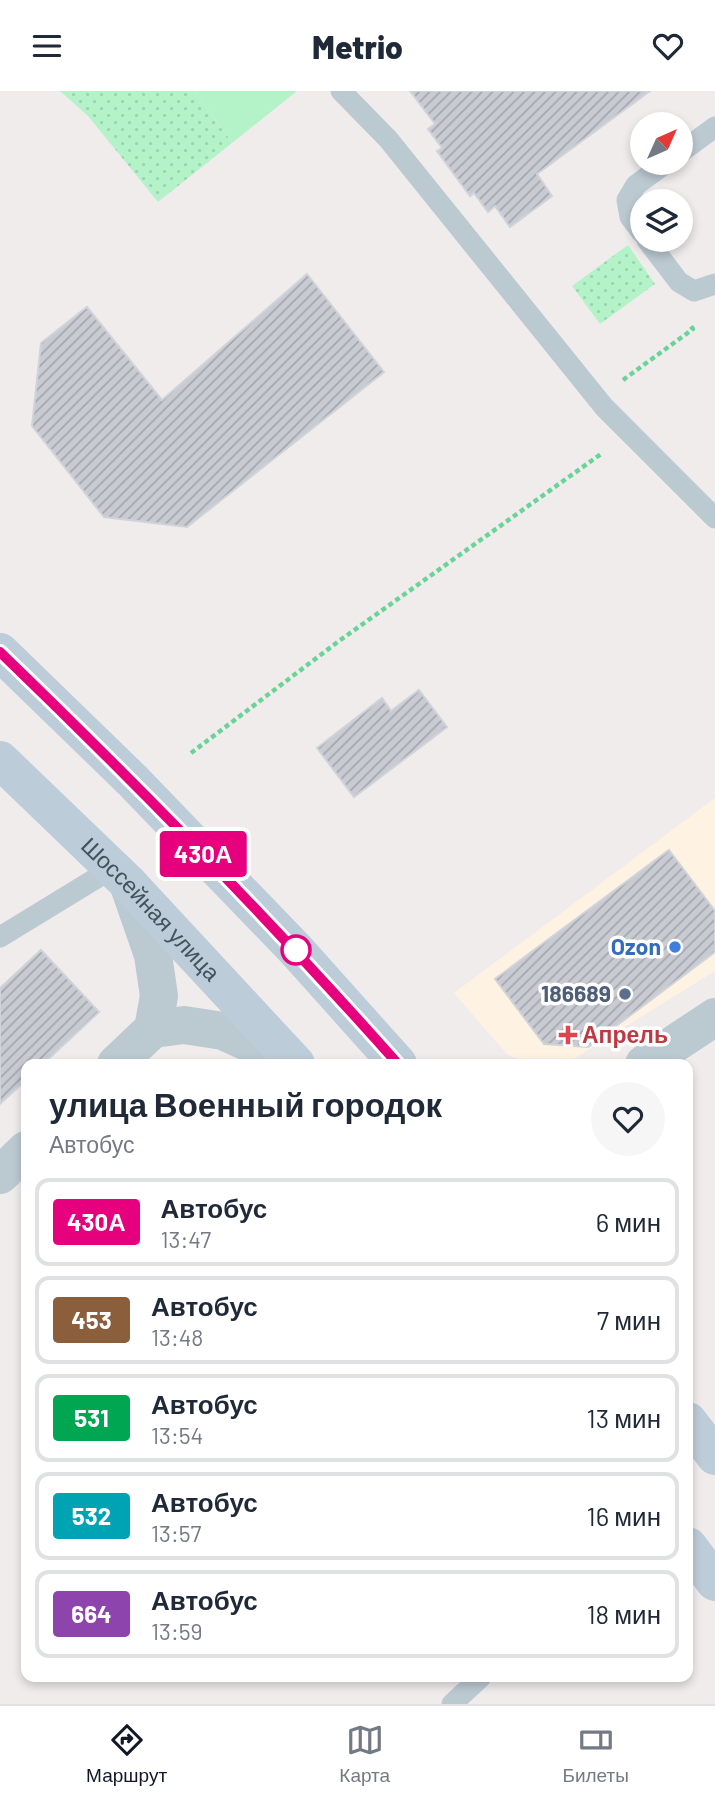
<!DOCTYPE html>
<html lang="ru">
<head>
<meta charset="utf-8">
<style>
	:root { --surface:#fff; --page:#f6f6f7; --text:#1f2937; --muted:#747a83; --line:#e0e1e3; --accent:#111827 }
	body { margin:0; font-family:Barlow,sans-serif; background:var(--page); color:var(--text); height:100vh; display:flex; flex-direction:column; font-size:26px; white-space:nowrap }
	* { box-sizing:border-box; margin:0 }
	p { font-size:23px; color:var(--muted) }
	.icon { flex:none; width:38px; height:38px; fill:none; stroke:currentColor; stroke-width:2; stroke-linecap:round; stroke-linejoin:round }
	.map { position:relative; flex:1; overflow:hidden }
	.panel { position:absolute; left:21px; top:968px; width:672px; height:623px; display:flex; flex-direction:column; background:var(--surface); border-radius:14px; box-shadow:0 4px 10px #0003 }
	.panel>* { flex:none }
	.badge { padding:0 14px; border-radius:5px; font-size:24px; line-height:46px }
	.needle { width:46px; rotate:45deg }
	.buttons { position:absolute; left:630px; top:21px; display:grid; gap:14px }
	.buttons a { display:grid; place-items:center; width:63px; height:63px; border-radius:50%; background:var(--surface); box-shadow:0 4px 10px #0003; font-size:35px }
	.map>.badge { position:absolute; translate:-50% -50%; box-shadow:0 0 0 4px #fff }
	.round { display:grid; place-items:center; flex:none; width:74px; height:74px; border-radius:37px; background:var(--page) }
	.overview { display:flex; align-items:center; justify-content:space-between; height:119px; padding:0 28px }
	h1 { font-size:33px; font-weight:800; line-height:52px }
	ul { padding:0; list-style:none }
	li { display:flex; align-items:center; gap:21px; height:88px; margin:0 14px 10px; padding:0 14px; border:4px solid var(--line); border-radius:14px }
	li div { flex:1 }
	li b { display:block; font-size:26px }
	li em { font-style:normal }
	li .badge { min-width:77px; font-weight:700; text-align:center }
	header { display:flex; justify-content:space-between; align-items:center; height:91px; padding:0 28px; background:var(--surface); font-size:32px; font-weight:800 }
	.tabs { display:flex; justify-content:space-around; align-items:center; height:98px; border-top:2px solid var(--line); background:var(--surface); font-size:19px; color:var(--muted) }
	.tabs a { display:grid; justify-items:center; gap:4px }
	.tabs .active { color:var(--accent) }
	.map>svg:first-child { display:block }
</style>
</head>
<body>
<header><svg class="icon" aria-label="menu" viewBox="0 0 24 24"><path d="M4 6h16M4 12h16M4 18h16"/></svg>Metrio<svg class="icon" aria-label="heart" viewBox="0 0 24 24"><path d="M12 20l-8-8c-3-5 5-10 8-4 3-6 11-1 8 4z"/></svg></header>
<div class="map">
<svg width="715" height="1613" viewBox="0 0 715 1613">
	<defs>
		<pattern id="park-dots" width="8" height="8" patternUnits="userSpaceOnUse" patternTransform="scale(1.75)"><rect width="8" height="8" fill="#b4f3c8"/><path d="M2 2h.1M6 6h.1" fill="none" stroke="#9cd2ae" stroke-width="1.8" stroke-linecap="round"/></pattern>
		<pattern id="building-hatch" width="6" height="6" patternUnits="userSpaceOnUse" patternTransform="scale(1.75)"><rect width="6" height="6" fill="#c8ccd2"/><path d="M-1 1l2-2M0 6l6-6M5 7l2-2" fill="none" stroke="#a4a8ae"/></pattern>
	</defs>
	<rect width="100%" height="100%" fill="#f0ecec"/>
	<path fill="#fef3e2" d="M 715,707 L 715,880 L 575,967 L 560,973 L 527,973 L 507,963 L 454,902 Z"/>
	<path fill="#b4f3c8" d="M 195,0 L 297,0 L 232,52 Z"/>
	<g fill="url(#park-dots)">
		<path d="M 60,0 L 195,0 L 232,52 L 158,111 L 88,25 Z"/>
		<path d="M 628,154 L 655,193 L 600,233 L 572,195 Z"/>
	</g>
	<g fill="url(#building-hatch)" stroke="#d0d3d9" stroke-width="2">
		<path d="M 410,0 L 650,0 L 537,83 L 552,105 L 510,136 L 495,115 L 488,121 L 474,102 L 470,105 L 437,60 L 442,57 L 428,38 L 435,33 Z"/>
		<path d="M 307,183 L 384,281 L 187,436 L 104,426 L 32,335 L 41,252 L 87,216 L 162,309 Z"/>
		<path d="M 419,599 L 447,636 L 354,706 L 317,657 L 382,607 L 391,620 Z"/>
		<path d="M 669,759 L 715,820 L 715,861 L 588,956 L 544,953 L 495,888 Z"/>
		<path d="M 41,859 L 99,921 L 43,973 L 26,973 L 26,989 L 0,1013 L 0,897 Z"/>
	</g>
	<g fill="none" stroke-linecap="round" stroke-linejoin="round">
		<g stroke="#69d497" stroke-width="4.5" stroke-dasharray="5 3.5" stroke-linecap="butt">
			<path d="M 623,289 L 693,238 L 689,233"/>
			<path d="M 191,662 L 339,550 L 601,363"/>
		</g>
		<g stroke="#bbc9d1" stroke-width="21">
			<path d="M 341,0 L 388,48 L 604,316 L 715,427"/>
			<path d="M 681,61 L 715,36"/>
			<path d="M 642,142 L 630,126 L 627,109 L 636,94 L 666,72"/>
			<path d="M 647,149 L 679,191 L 694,200 L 715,193"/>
			<path d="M 0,846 L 113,777"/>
			<path d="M 452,1613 L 481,1586"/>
		</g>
		<g stroke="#bbc9d1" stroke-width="38">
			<path d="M 153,938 L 184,934 L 223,940 L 295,973"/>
			<path d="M 116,973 L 153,938 L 159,905 L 153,864 L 128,792"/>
			<path d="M 644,973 L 715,926"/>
			<path d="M 0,1084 L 26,1059"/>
		</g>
		<g stroke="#bcccd8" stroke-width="38">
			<path d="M 0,561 L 132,689 L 296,859 L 398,973"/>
			<path id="s1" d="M 0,669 L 128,792 L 296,973"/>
			<path d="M 688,1330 L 715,1365"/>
			<path d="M 688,1455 L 715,1491"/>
		</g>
	</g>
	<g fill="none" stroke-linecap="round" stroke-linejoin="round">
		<g stroke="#fff" stroke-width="16">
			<path id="line" d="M 0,561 C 138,694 271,830 398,973"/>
		</g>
		<use href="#line" stroke="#e6007e" stroke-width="10"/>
	</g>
	<circle fill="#3f7fe0" stroke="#fff" stroke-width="2.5" cx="675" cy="856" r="7"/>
	<circle fill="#fff" stroke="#e6007e" stroke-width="3.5" cx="296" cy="859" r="14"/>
	<circle fill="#5c6f8a" stroke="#fff" stroke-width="2.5" cx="625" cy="903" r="7"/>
	<path fill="#e0444e" stroke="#fff" stroke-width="2.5" d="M564.5 933.5h7v7h7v7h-7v7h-7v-7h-7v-7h7z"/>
	<g text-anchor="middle" stroke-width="7" stroke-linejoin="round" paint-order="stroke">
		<g font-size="23" fill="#43525c" stroke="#fff">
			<text dy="8" stroke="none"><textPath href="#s1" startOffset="212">Шоссейная улица</textPath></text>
		</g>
		<g font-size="23" font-weight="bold" fill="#366cbe" stroke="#fff" text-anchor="end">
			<text x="661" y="864">Ozon</text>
		</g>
		<g font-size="23" font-weight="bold" fill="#4e5e75" stroke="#fff" text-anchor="end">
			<text x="611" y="911">186689</text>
		</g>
		<g font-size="23" font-weight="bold" fill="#be3a42" stroke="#fff" text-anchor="start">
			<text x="582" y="952">Апрель</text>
		</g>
	</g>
</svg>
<div class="buttons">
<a><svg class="needle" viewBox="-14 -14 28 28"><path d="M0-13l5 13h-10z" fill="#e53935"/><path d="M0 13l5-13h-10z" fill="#747a83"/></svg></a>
<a><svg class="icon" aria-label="layers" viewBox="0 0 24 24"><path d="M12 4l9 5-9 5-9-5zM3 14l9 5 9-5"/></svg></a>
</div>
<b class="badge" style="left:203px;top:763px;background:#e6007e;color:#fff">430А</b>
<section class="panel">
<div class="overview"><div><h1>улица Военный городок</h1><p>Автобус</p></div><a class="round"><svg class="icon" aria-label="heart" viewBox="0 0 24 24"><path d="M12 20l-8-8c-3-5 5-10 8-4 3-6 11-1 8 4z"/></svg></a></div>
<ul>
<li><span class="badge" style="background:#e6007e;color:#fff">430А</span><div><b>Автобус</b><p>13:47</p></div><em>6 мин</em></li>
<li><span class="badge" style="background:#8b5e3c;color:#fff">453</span><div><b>Автобус</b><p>13:48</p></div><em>7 мин</em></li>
<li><span class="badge" style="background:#00a651;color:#fff">531</span><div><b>Автобус</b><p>13:54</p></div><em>13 мин</em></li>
<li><span class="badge" style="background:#00a3b4;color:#fff">532</span><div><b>Автобус</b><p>13:57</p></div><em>16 мин</em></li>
<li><span class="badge" style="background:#8e44ad;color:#fff">664</span><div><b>Автобус</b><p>13:59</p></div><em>18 мин</em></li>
</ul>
</section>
</div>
<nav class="tabs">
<a class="active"><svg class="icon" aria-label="directions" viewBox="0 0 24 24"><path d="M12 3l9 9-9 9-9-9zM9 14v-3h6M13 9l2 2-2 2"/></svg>Маршрут</a>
<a><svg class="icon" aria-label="map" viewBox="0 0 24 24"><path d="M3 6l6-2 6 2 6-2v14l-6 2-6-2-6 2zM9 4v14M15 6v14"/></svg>Карта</a>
<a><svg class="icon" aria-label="tickets" viewBox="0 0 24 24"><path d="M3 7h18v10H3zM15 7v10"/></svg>Билеты</a>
</nav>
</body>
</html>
